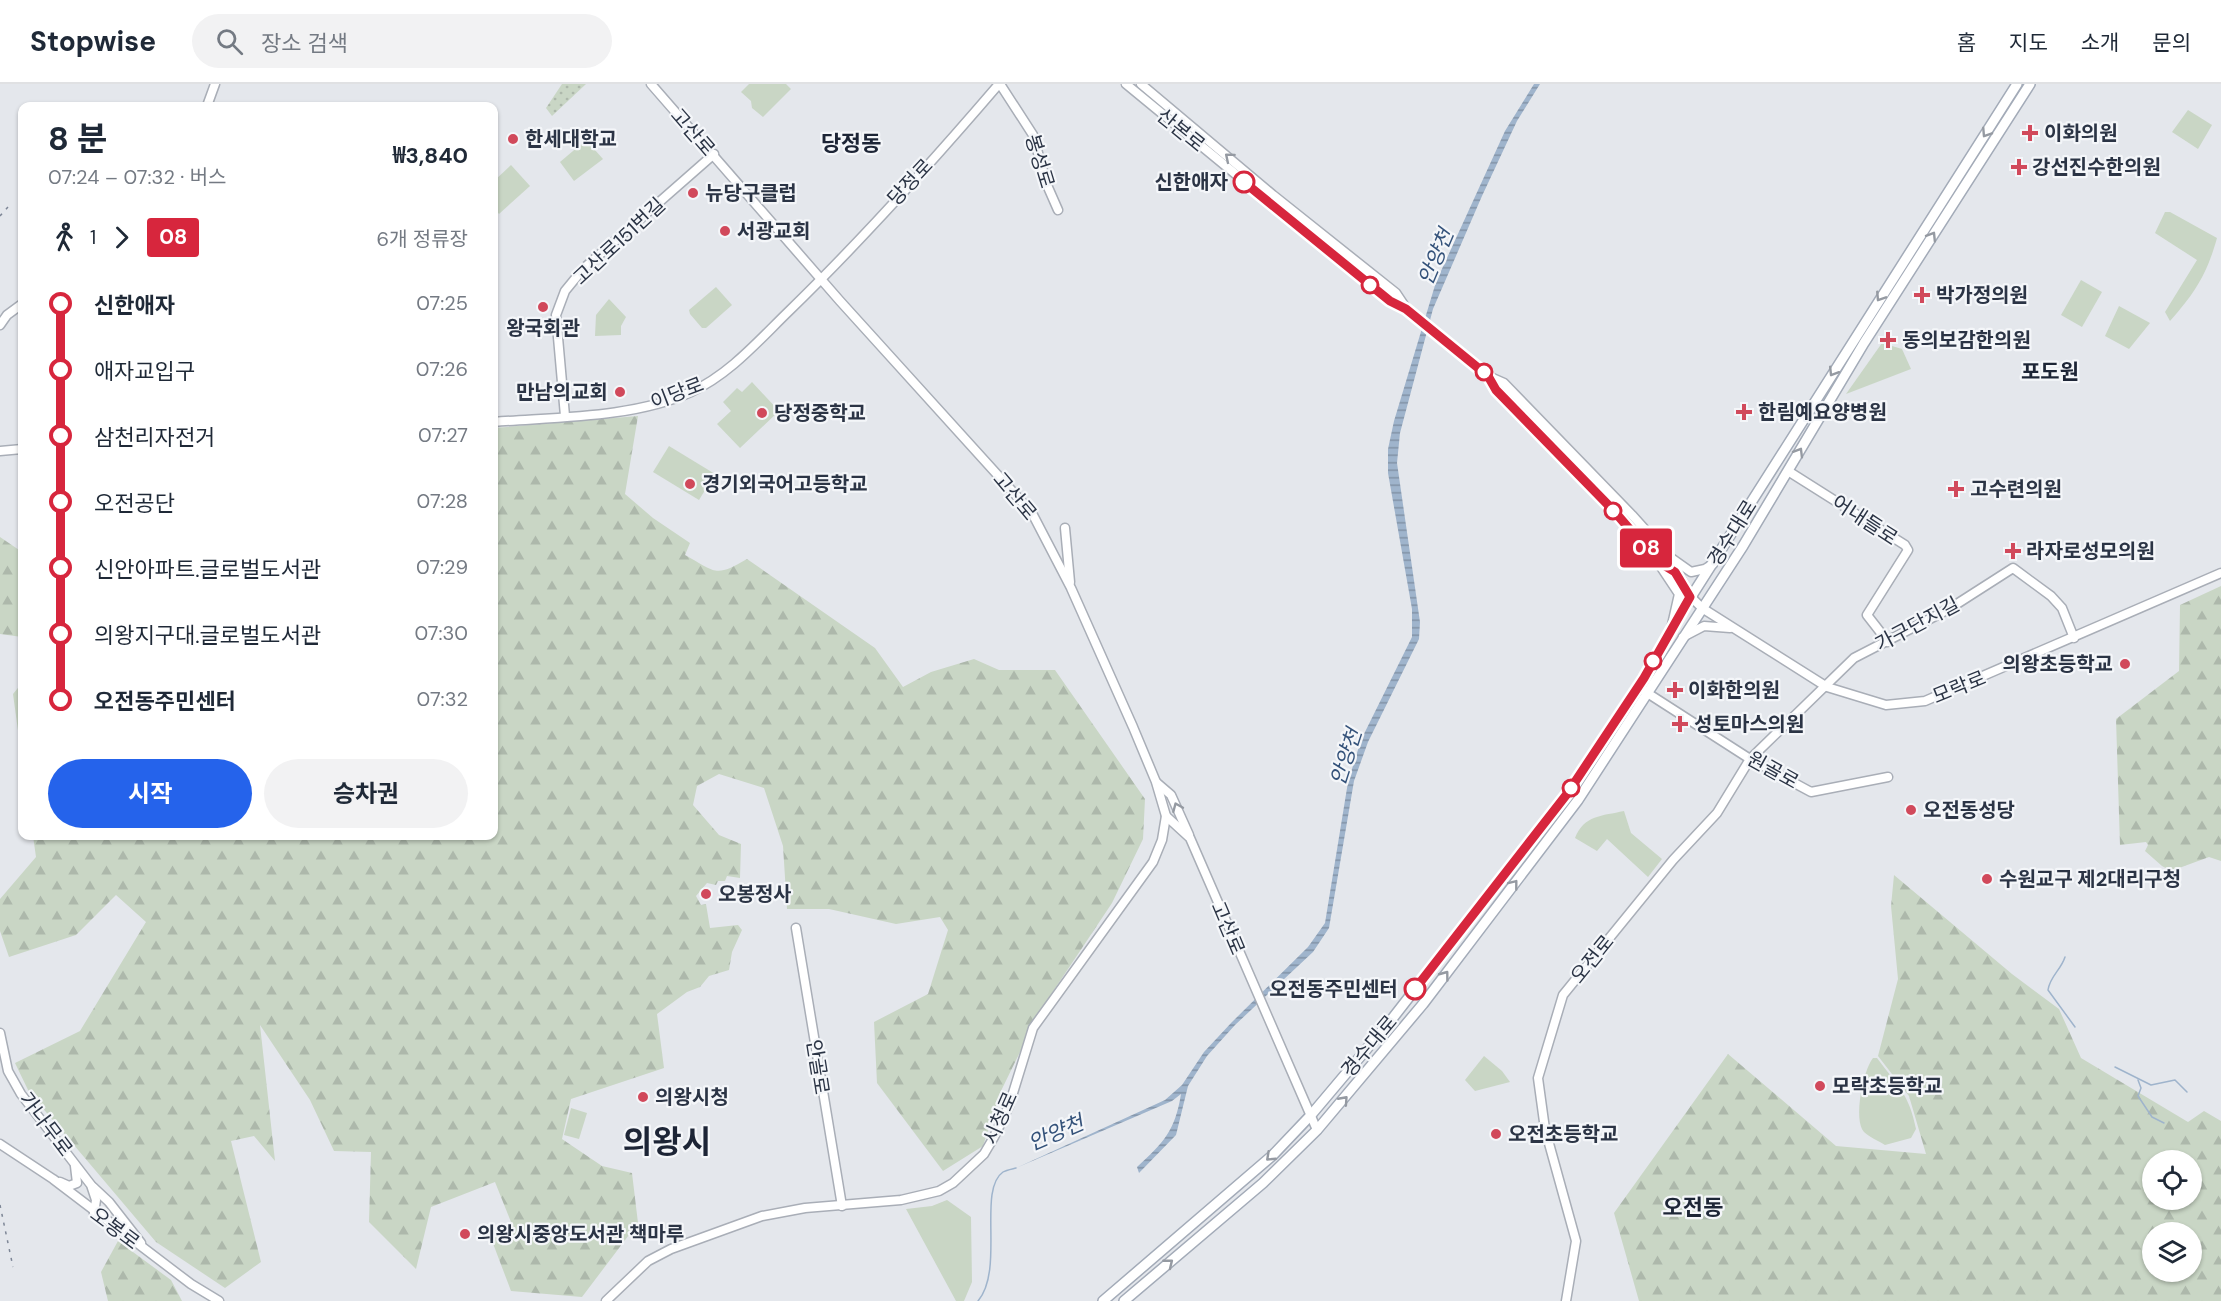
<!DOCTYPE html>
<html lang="ko">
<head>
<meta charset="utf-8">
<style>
	:root { --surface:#fff; --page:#f2f2f3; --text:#1f2937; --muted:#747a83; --line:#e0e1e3; --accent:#2563eb }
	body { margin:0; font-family:"DM Sans","Noto Sans KR",sans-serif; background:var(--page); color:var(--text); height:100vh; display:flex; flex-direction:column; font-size:22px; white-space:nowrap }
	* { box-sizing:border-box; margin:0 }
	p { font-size:20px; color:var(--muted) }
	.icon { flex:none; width:33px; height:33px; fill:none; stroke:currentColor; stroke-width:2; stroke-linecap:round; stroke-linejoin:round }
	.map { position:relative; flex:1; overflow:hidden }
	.side { position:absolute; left:18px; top:18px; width:480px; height:738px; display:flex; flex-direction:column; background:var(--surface); border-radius:12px; box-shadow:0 2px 4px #0004 }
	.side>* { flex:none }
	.badge { padding:0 12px; border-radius:4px; font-size:21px; line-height:39px }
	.controls { position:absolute; left:2142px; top:1066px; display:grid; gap:12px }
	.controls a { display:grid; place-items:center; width:60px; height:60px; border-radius:50%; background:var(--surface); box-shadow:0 2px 4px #0004; font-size:30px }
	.map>.badge { position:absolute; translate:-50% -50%; box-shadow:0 0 0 3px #fff }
	.legs { display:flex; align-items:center; gap:9px; height:66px; padding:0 30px; font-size:20px }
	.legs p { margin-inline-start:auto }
	.head { display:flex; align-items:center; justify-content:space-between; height:102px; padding:0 30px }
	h1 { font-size:33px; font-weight:700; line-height:45px }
	.cta { display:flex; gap:12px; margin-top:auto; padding:12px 30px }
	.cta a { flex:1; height:69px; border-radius:36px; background:var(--accent); color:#fff; font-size:24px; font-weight:700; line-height:69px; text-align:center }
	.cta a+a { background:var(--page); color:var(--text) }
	ul { padding:0 30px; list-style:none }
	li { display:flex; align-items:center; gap:21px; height:66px; font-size:22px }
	li i { display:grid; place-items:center; width:9px; height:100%; margin:0 8px; background:currentColor }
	li i::after { content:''; width:15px; height:15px; margin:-8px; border:4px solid; border-radius:50%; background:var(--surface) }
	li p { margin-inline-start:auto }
	li:first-child i { background:linear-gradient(#0000 50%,currentColor 0) }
	li:last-child i { background:linear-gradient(currentColor 50%,#0000 0) }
	header { display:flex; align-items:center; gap:36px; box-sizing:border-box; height:84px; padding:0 30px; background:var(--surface); border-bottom:2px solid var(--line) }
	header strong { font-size:28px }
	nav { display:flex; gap:33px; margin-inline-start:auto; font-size:21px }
	.search { width:420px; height:54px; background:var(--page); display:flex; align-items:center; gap:15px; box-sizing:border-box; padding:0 21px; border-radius:33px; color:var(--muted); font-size:22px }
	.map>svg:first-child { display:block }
</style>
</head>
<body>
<header>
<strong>Stopwise</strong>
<div class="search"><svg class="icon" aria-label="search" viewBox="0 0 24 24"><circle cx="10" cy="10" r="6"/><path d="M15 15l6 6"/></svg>장소 검색</div>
<nav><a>홈</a><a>지도</a><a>소개</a><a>문의</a></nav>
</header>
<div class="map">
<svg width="2221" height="1217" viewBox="0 0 2221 1217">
	<defs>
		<pattern id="grass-dots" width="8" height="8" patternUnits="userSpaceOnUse" patternTransform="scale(1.5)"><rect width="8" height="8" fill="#c9d6c5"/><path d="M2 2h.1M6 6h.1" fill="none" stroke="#adb8ab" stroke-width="1.8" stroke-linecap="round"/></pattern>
		<pattern id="forest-firs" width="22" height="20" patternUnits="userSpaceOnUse" patternTransform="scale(1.5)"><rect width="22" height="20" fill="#c9d6c5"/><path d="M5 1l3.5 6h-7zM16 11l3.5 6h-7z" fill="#adb8ab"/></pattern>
		<pattern id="water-rules" width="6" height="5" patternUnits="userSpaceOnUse" patternTransform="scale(1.5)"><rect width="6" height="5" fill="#9fb4cc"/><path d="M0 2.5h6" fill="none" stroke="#8293a7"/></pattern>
	</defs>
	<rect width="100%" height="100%" fill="#e4e7ec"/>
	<path fill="url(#grass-dots)" d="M 562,0 L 586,0 L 552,32 L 546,24 Z"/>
	<g fill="url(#forest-firs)" fill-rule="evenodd">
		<path d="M 638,332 L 625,410 L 653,434 L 690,459 L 685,471 C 716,488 715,494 747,475 L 875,564 L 903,603 L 931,588 L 974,575 L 999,586 L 1055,586 L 1145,715 L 1143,755 L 1112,819 L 1040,927 L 1000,1009 L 983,1062 L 943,1087 L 877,999 L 874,938 L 928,910 L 948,846 L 940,833 L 896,840 L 829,825 L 787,825 L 783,762 L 764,704 L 719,690 L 697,702 L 693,721 L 719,751 L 741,760 L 740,794 L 727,792 L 725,797 L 718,797 L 716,801 L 707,799 L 696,812 L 701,821 L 706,820 L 710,844 L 738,841 L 742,846 L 732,868 L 729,886 L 709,892 L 700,903 L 687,908 L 657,930 L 664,984 L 571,1015 L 562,1055 L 602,1082 L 632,1089 L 638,1139 L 582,1213 L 511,1207 L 486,1141 L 515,1148 L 495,1098 L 431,1123 L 416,1185 L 369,1138 L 371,1068 L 334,1067 L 310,1016 L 260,941 L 275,1077 L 254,1052 L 231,1057 L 261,1178 L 225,1204 L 156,1158 L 29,1008 L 15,979 L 80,947 L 146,838 L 116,811 L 76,851 L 9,873 L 0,847 L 0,815 L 36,773 L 33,752 L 494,752 L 494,344 Z"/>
		<path d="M 0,453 L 22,468 L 22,553 L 0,550 Z"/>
		<path d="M 2221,502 L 2221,777 L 2209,773 L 2171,787 L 2162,782 L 2145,767 L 2148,761 L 2146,758 L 2120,761 L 2116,635 L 2179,587 L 2180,521 Z"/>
		<path d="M 22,599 L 22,676 L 13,610 Z"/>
		<path d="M 1894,791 L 2012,890 L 2059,925 L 2081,974 L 2188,1038 L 2204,1027 L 2221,1037 L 2221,1217 L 1639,1217 L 1614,1129 L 1728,970 L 1836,1062 L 1926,1070 L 1909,1012 L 1878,972 L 1898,895 L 1891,822 ZM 2152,1077 L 2192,1077 L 2192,1116 L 2152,1116 ZM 2152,1149 L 2192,1149 L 2192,1188 L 2152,1188 Z"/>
		<path d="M 118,1157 L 171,1196 L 182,1217 L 108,1217 L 101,1188 Z"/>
	</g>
	<g fill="#c9d6c5">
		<path d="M 749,0 L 786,0 L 791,5 L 763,33 L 752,24 L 751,17 L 741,8 Z"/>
		<path d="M 2188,26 L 2212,41 L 2198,65 L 2172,48 Z"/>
		<path d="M 586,56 L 603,75 L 574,97 L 560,78 Z"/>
		<path d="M 511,81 L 530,102 L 499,130 L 494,124 L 494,97 Z"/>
		<path d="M 2165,128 L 2170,128 L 2217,154 C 2207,190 2195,209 2170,237 L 2165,228 L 2197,176 L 2155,149 Z"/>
		<path d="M 2081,196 L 2102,208 L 2082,243 L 2061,231 Z"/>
		<path d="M 716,203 L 732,221 L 706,244 L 702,244 L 690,230 L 689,226 Z"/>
		<path d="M 609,215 L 626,233 L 621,242 L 621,251 L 595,252 L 596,231 Z"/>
		<path d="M 2119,222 L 2150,239 L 2129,265 L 2105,252 Z"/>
		<path d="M 1882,259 L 1902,265 L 1911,285 L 1846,310 Z"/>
		<path d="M 752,298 L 779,327 L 740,364 L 717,340 L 731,327 L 723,318 L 737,304 L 742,308 Z"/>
		<path d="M 669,362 L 715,390 L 699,416 L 653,388 Z"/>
		<path d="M 1624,727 L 1631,749 L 1662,775 L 1648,793 L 1607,755 L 1597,767 L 1575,754 C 1584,731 1602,732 1624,727 Z"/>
		<path d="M 1484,972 L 1502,987 L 1510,998 L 1475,1007 L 1465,996 Z"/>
		<path d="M 1873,974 L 1877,974 C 1898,1002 1909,1010 1916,1045 L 1911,1054 L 1885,1061 C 1879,1057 1869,1053 1864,1048 C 1853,1036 1863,986 1873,974 Z"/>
		<path d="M 571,1024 L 587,1029 L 579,1055 L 564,1051 Z"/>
		<path d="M 947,1116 L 971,1133 L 972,1198 L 964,1217 L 956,1217 L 906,1125 L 932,1122 Z"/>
	</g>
	<path fill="url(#water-rules)" d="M 1534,0 L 1540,0 L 1517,37 L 1482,112 L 1433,225 L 1400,349 L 1397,379 L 1420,538 L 1419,555 L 1368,658 L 1354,697 L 1329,844 L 1313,868 L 1235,941 L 1207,972 L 1188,1002 L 1176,1051 L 1139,1089 L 1137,1083 C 1164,1058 1175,1047 1181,1010 L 1172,1017 L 1016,1084 L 1165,1016 L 1182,1001 L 1204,968 L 1232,938 L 1308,863 L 1325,839 L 1348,698 L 1361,656 L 1412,553 L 1412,525 L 1388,389 L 1388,365 L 1394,337 L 1436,198 L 1505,47 Z"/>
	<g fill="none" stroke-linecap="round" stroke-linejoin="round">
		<g stroke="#9fb4cc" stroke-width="1.5">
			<path d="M 2065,873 C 2061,886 2050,892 2048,906 L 2075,943"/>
			<path d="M 2115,983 L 2151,1001 L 2175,996 L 2187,1008"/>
			<path d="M 2138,996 L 2141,1004 L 2138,1012 L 2152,1033 L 2164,1039"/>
			<path d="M 978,1217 C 1005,1185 977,1106 1003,1088 C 1006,1086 1012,1085 1016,1084"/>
		</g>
		<g stroke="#a9aeb7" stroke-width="11">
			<g id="secondary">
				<path d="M 651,0 L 840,217 L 1032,429 L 1071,504 L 1133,643 L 1156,698 L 1166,732 L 1190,754 L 1317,1046"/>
				<path d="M 1000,0 L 1033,51 L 1047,101 L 1058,126"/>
				<path d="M 1126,0 L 1390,217 L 1406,225 L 1488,292 L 1504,299 L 1632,431 L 1667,470 L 1691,513 L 1702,524 L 1827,603 L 1886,621 L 1925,617 L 2221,489"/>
				<path d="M 1141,0 L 1273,111 L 1396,209 L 1406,224"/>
				<path d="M 207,22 L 215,0"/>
				<path d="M 0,241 L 7,231 L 22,220"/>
				<path d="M 1489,292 L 1496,306 L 1614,427 L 1657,477 L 1675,488"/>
				<path d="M 565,332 L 556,231 L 565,207 L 583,185 L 714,70"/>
				<path d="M 494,338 C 556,333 634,334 691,308 C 730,290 758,257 789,227 C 861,157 933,77 999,0"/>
				<path d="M 0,367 L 22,365"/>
				<path d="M 1788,387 L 1905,461 L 1908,466 L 1867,531 L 1888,558"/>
				<path d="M 1065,444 L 1070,498"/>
				<path d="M 1667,471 L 1691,488 L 1705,485 L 1713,480"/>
				<path d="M 1659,480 L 1679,510 L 1672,541"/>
				<path d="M 1683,553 L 1704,542 L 1730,544"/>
				<path d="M 1638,603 L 1750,675 L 1811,708 L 1888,693"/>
				<path d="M 1157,699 L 1171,711 L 1189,751"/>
				<path d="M 796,844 L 842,1122"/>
				<path d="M 0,949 L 8,987 L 21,1010 L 91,1101 L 96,1116 L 94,1129"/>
				<path d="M 0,1060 L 53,1095 L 191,1200 L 219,1217"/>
				<path d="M 60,1098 L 69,1102 L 77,1099 L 75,1082"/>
				<path d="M 93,1103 L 109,1118 L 141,1159"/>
				<path d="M 606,1217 L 648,1177 L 671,1165 L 762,1132 L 805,1124 L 901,1116 L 939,1107 L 953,1099 L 984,1070 L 994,1053 L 1009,1022 L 1033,944 L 1153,778 L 1162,756 L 1166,732"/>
				<path d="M 1566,1217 L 1576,1157 L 1545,1045 L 1538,994 L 1563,911 L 1673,776 L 1717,729 L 1750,675 L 1854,574 L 1949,525 L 2013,484 L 2051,512 L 2062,524 L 2074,554"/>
			</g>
		</g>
		<g stroke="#a3abb8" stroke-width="12">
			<g id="primary">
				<path d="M 1103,1217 L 1273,1071 L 1311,1031 L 1392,935 L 1567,710 L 1644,593 L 1691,513 L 2017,0"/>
				<path d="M 1124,1217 L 1263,1099 L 1317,1046 L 1423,920 L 1578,716 L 1743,462 L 1864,259 L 2030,0"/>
			</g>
		</g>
		<use href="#secondary" stroke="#fff" stroke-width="8"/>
		<use href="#primary" stroke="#fff" stroke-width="9"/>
		<g stroke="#7d8696" stroke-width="1.5" stroke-dasharray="3 6" stroke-linecap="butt">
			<path d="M 0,132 L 8,123"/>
			<path d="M 0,1121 L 13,1183"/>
		</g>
	</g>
	<defs><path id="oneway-chevron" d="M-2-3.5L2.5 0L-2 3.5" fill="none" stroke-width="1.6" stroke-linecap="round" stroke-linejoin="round" transform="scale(1.5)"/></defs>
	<g stroke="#959aa2">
		<use href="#oneway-chevron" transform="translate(1986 49) rotate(123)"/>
		<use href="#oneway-chevron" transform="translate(1229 73) rotate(-140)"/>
		<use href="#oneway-chevron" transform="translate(1932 152) rotate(-58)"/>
		<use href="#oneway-chevron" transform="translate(1880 213) rotate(123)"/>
		<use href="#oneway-chevron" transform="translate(1833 288) rotate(122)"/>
		<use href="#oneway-chevron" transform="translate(1799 368) rotate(-59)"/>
		<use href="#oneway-chevron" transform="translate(1177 723) rotate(-113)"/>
		<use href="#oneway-chevron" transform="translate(1514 800) rotate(-52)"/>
		<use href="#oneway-chevron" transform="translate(1445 891) rotate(-53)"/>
		<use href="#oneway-chevron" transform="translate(1344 1016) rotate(-48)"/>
		<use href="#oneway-chevron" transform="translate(1270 1073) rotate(137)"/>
		<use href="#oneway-chevron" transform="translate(1169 1179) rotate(-39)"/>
	</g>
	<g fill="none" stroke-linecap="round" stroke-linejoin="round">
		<g stroke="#fff" stroke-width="14">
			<path id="line-1" d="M 1244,98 L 1390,217 L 1406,225 L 1488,292 L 1496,306 L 1614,427 L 1657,477 L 1675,488 L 1690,513 L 1644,594 L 1567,710 L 1415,905"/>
		</g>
		<use href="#line-1" stroke="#d7263d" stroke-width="9"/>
	</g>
	<g fill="#d1495b" stroke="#f4f6f9" stroke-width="2">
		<path d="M2027 40h6v6h6v6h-6v6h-6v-6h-6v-6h6z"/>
		<circle cx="513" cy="55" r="6"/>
		<path d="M2016 74h6v6h6v6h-6v6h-6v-6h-6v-6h6z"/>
		<circle cx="693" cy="109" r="6"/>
		<circle cx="725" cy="147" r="6"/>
		<path d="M1919 202h6v6h6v6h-6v6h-6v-6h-6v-6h6z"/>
		<circle cx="543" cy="223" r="6"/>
		<path d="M1885 247h6v6h6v6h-6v6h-6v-6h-6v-6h6z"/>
		<circle cx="620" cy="308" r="6"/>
		<path d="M1741 319h6v6h6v6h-6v6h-6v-6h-6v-6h6z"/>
		<circle cx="762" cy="329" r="6"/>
		<circle cx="690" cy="400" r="6"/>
		<path d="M1953 396h6v6h6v6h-6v6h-6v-6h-6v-6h6z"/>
		<path d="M2010 458h6v6h6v6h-6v6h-6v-6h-6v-6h6z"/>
		<circle cx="2125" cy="580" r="6"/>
		<path d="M1672 597h6v6h6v6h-6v6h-6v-6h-6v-6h6z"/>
		<path d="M1677 631h6v6h6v6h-6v6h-6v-6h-6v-6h6z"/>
		<circle cx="1911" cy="726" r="6"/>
		<circle cx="1987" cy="795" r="6"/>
		<circle cx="706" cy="810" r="6"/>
		<circle cx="1820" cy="1002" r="6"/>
		<circle cx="643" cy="1013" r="6"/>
		<circle cx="1496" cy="1050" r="6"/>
		<circle cx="465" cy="1150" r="6"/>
	</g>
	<g fill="#fff" stroke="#d7263d" stroke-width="3">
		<circle cx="1244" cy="98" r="10"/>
		<circle cx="1370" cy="201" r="8"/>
		<circle cx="1484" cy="288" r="8"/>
		<circle cx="1613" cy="427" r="8"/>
		<circle cx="1653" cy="577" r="8"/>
		<circle cx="1571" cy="704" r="8"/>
		<circle cx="1415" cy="905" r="10"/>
	</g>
	<g text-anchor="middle" stroke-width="4.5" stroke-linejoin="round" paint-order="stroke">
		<g font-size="20" fill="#2b3445" stroke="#f4f6f9">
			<text transform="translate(1181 46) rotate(39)" y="7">산본로</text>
			<text transform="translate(693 48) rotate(49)" y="7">고산로</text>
			<text transform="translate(1040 77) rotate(73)" y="7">봉성로</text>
			<text transform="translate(910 98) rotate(-47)" y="7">당정로</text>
			<text transform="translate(619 157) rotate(-43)" y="7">고산로151번길</text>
			<text transform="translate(677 309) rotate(-21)" y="7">이당로</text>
			<text transform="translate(1015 412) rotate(50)" y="7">고산로</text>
			<text transform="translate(1865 436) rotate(33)" y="7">어내들로</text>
			<text transform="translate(1732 449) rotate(-58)" y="7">경수대로</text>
			<text transform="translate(1917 540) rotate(-28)" y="7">가구단지길</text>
			<text transform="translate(1959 603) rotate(-22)" y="7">모락로</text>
			<text transform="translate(1773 686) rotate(29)" y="7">원골로</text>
			<text transform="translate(1228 844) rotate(67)" y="7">고산로</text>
			<text transform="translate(1592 875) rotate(-51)" y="7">오전로</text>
			<text transform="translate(1369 962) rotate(-50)" y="7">경수대로</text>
			<text transform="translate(818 983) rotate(81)" y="7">안골로</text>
			<text transform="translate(1000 1034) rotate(-66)" y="7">시청로</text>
			<text transform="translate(46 1040) rotate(53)" y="7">가나무로</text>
			<text transform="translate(115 1144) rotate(37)" y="7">오봉로</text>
		</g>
		<g font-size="20" font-weight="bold" fill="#2b3445" stroke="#f4f6f9" text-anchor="start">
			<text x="2044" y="56">이화의원</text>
			<text x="525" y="62">한세대학교</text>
			<text x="2032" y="90">강선진수한의원</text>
			<text x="705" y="116">뉴당구클럽</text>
			<text x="737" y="154">서광교회</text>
			<text x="1936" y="218">박가정의원</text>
			<text x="543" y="251" text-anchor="middle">왕국회관</text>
			<text x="1902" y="263">동의보감한의원</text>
			<text x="608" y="315" text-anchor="end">만남의교회</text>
			<text x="1758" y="335">한림예요양병원</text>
			<text x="774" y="336">당정중학교</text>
			<text x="702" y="407">경기외국어고등학교</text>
			<text x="1970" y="412">고수련의원</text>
			<text x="2026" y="474">라자로성모의원</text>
			<text x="2113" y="587" text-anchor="end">의왕초등학교</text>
			<text x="1688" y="613">이화한의원</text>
			<text x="1694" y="647">성토마스의원</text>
			<text x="1923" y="733">오전동성당</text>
			<text x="1999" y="802">수원교구 제2대리구청</text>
			<text x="718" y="817">오봉정사</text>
			<text x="1832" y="1009">모락초등학교</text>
			<text x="655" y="1020">의왕시청</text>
			<text x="1508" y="1057">오전초등학교</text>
			<text x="477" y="1157">의왕시중앙도서관 책마루</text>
		</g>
		<g font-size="20" font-weight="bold" fill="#2b3445" stroke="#f4f6f9" text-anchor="end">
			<text x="1228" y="105">신한애자</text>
			<text x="1398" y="912">오전동주민센터</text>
		</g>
		<g font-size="21" font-style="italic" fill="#34527a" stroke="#f4f6f9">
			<text transform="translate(1436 173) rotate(-67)" y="7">안양천</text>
			<text transform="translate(1346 673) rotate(-72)" y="7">안양천</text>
			<text transform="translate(1056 1049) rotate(-23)" y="7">안양천</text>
		</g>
		<g font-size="21" font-weight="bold" fill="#1d2536" stroke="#f4f6f9">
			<text x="2050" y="295">포도원</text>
		</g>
		<g font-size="22" font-weight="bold" fill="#1d2536" stroke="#f4f6f9">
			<text x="851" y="67">당정동</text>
			<text x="1693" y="1131">오전동</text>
		</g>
		<g font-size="32" font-weight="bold" fill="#1d2536" stroke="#f4f6f9">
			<text x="667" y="1069">의왕시</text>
		</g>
	</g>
</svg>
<div class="controls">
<a><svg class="icon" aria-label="locate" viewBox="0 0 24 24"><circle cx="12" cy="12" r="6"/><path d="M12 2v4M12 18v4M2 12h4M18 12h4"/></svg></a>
<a><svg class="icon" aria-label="layers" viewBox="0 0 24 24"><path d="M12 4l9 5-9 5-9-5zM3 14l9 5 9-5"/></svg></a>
</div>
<b class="badge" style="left:1646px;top:464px;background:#d7263d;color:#fff">08</b>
<section class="side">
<div class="head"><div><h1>8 분</h1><p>07:24 – 07:32 · 버스</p></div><b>₩3,840</b></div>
<div class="legs"><svg class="icon" aria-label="walk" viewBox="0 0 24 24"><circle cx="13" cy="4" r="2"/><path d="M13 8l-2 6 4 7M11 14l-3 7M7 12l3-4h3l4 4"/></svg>1<svg class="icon" aria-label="forward" viewBox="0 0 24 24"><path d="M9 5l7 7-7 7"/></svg><b class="badge" style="background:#d7263d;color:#fff">08</b><p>6개 정류장</p></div>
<ul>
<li><i style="color:#d7263d"></i><b>신한애자</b><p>07:25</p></li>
<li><i style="color:#d7263d"></i><span>애자교입구</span><p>07:26</p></li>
<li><i style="color:#d7263d"></i><span>삼천리자전거</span><p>07:27</p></li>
<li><i style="color:#d7263d"></i><span>오전공단</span><p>07:28</p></li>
<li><i style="color:#d7263d"></i><span>신안아파트.글로벌도서관</span><p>07:29</p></li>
<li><i style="color:#d7263d"></i><span>의왕지구대.글로벌도서관</span><p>07:30</p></li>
<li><i style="color:#d7263d"></i><b>오전동주민센터</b><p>07:32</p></li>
</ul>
<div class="cta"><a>시작</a><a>승차권</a></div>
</section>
</div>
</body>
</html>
